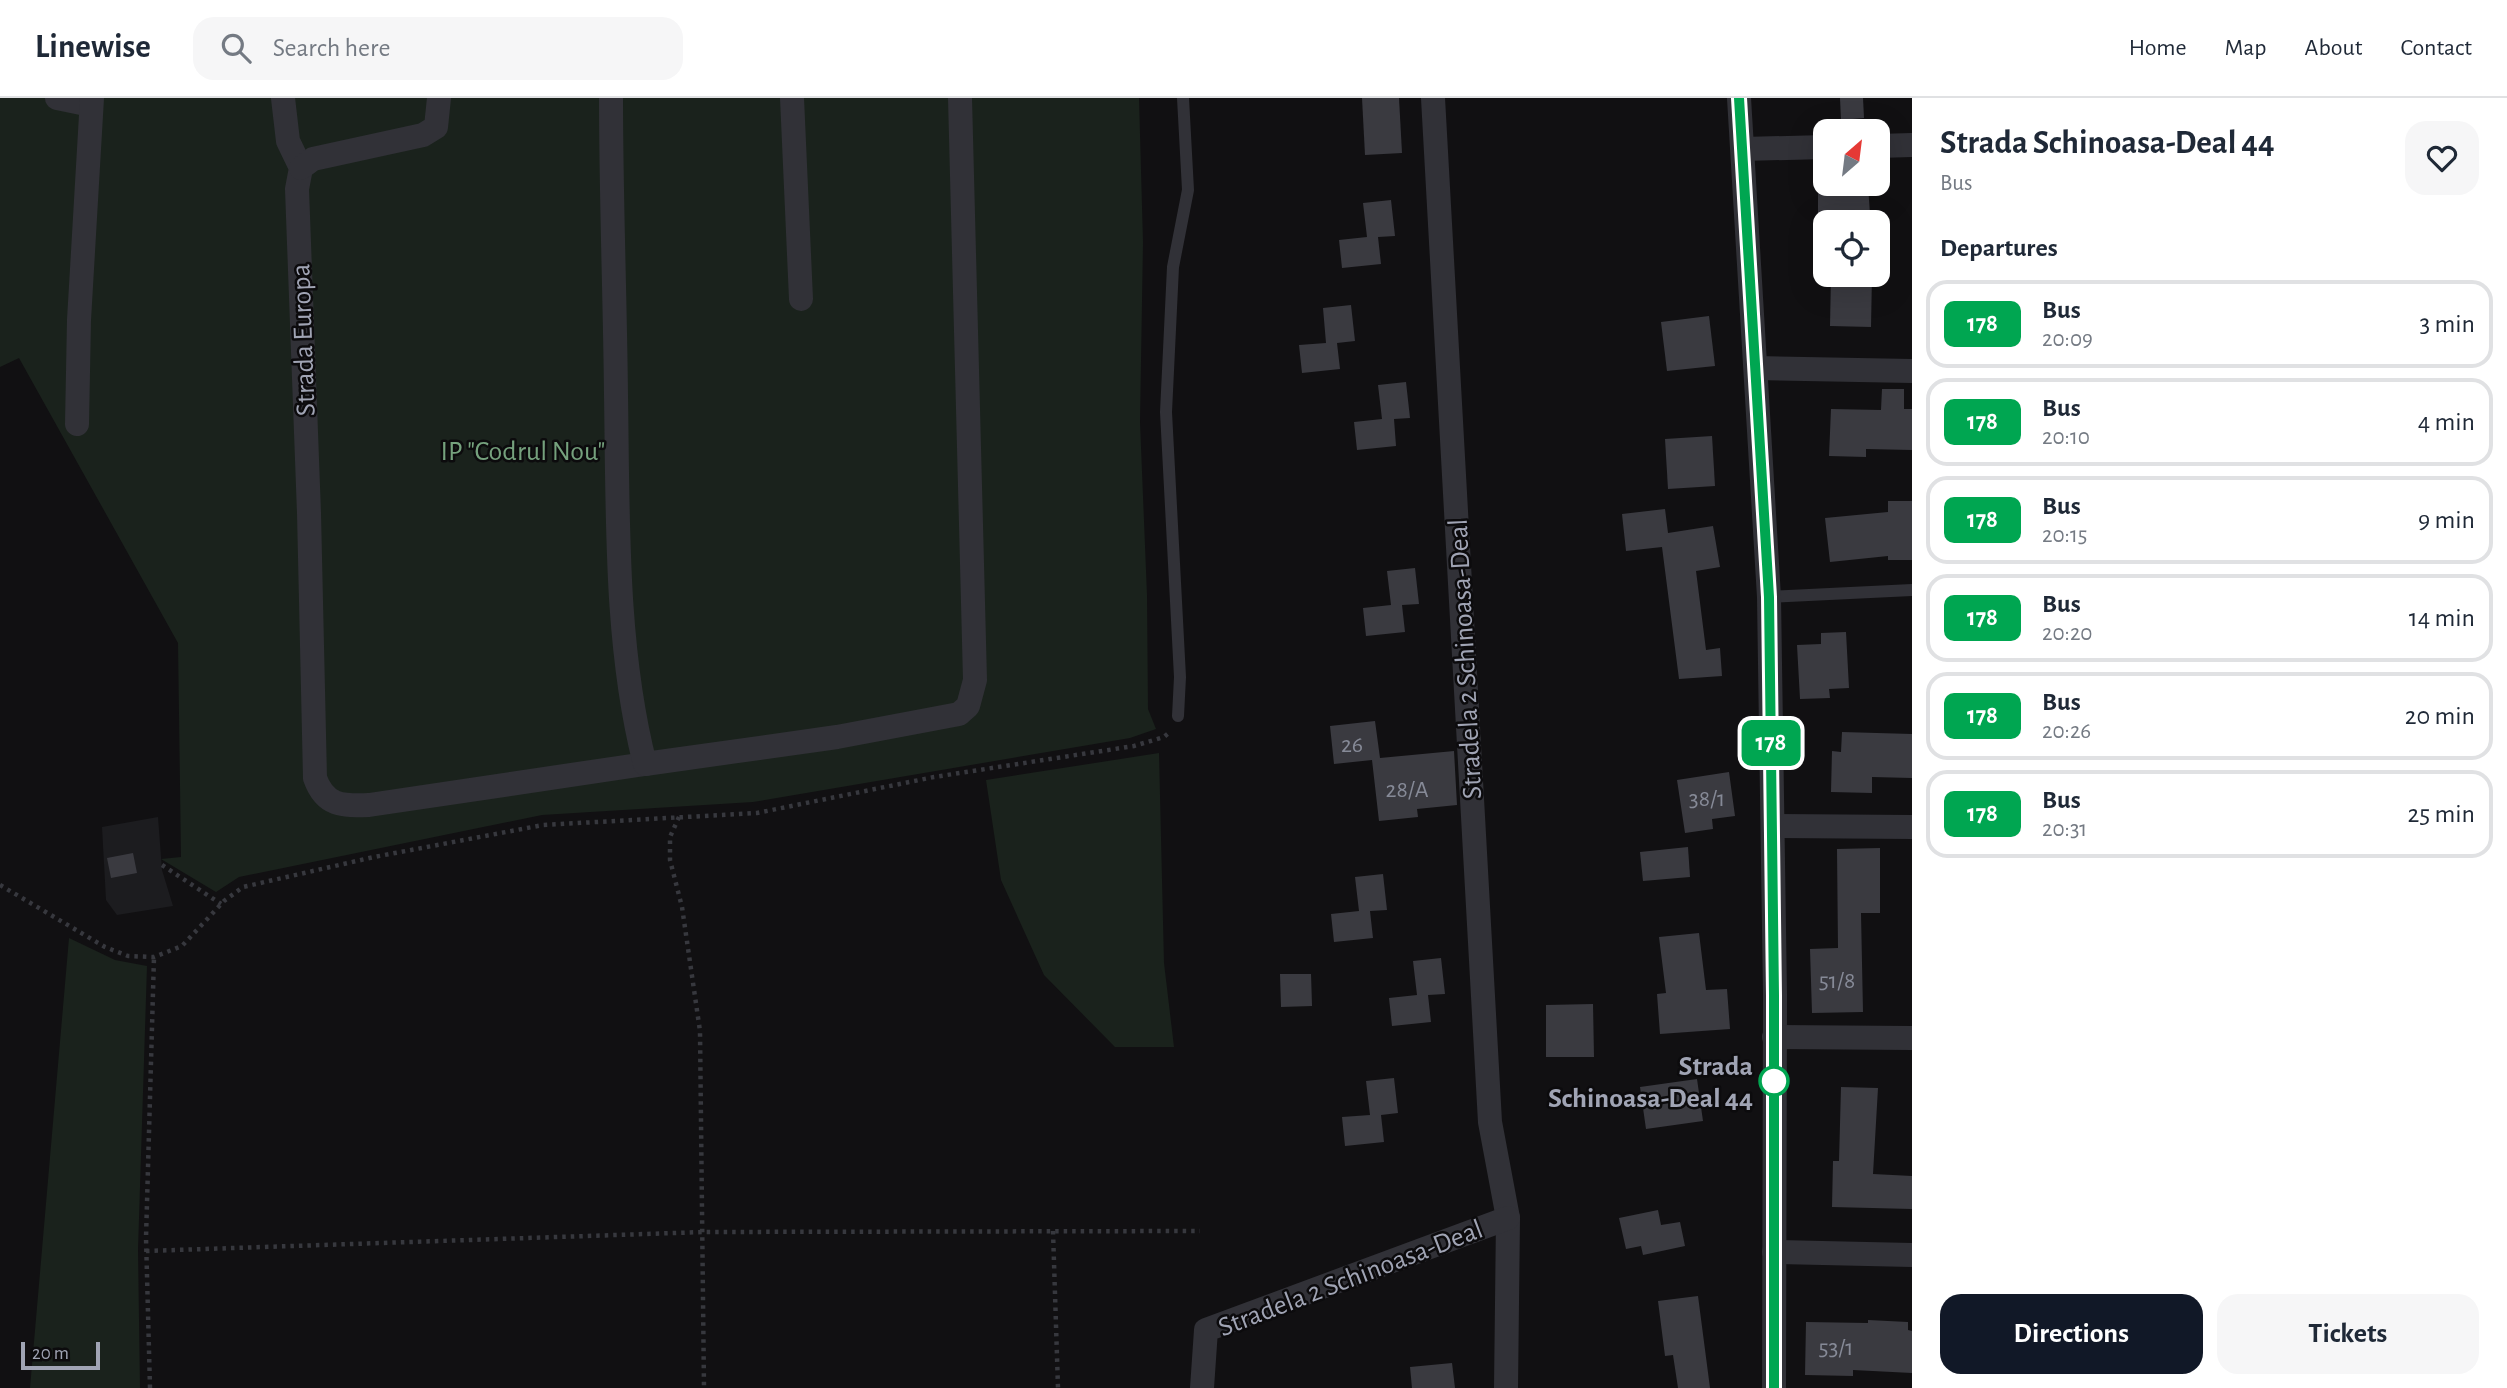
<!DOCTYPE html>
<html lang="en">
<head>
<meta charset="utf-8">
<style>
	:root { --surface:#fff; --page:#f6f6f7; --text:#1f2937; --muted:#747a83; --line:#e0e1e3; --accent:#111827 }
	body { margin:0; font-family:"Alegreya Sans",sans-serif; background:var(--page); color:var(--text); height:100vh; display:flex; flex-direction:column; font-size:26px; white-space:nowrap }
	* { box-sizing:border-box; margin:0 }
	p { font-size:23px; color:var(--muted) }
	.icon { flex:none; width:38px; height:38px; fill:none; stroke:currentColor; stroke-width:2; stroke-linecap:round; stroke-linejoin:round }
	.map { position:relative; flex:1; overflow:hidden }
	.details { display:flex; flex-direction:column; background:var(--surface); width:595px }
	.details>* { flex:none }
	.badge { padding:0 14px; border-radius:10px; font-size:24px; line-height:46px }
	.needle { width:46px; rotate:28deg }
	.fabs { position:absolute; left:1813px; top:21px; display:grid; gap:14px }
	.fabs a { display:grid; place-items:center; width:77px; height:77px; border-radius:14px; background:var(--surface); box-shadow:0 7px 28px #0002; font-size:35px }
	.scale { position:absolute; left:21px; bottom:18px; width:79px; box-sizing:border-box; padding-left:7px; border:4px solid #a0a4b4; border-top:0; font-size:19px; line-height:24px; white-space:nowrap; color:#a0a4b4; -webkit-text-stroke:5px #0c0b0d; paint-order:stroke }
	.map>.badge { position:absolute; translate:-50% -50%; box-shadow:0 0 0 4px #fff }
	h2 { padding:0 28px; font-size:26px; line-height:63px }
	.round { display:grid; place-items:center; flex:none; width:74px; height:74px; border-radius:21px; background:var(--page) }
	.overview { display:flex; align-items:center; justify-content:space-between; height:119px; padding:0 28px }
	h1 { font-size:33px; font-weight:600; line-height:52px }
	.primary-button { display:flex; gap:14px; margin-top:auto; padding:14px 28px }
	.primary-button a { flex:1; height:80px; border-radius:21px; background:var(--accent); color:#fff; font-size:28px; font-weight:600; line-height:80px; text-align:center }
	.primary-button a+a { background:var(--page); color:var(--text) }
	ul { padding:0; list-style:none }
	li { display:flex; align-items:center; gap:21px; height:88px; margin:0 14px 10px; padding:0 14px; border:4px solid var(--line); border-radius:21px }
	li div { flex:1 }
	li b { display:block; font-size:26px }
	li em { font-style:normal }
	li .badge { min-width:77px; font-weight:700; text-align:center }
	header { display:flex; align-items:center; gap:42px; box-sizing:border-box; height:98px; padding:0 35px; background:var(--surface); border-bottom:2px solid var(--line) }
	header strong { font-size:33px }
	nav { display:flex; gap:38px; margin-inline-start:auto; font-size:24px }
	.search { width:490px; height:63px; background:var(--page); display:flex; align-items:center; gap:18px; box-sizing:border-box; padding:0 24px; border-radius:21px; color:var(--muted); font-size:26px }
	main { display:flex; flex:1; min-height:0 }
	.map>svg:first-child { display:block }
</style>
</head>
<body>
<header>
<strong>Linewise</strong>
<div class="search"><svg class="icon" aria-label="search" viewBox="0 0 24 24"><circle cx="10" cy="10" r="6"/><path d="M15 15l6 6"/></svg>Search here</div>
<nav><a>Home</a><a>Map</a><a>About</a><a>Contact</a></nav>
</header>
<main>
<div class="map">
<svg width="1912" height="1290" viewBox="0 0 1912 1290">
	<rect width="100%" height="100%" fill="#111012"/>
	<path fill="#1c1c1f" d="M 158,719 L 162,772 L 173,808 L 117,817 L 106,802 L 102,729 Z"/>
	<g fill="#1a221c">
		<path d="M 0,0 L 1139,0 L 1143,144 L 1140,324 L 1147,497 L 1148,611 L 1156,631 L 1130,640 L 753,704 L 542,717 L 239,779 L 216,794 L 161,761 L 181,759 L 178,545 L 19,260 L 0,269 Z"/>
		<path d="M 1159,655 L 1164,865 L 1174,949 L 1115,949 L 1044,877 L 1001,782 L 986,682 Z"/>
		<path d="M 69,840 L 115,862 L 147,868 L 138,1152 L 140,1290 L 30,1290 Z"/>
	</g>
	<g fill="#3a3a40">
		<path d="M 1362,0 L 1399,0 L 1402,55 L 1365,57 Z"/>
		<path d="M 1840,0 L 1863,0 L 1864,20 L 1841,22 Z"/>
		<path d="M 1818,86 L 1868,86 L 1870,117 L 1818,117 Z"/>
		<path d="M 1391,102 L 1395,138 L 1378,139 L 1381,166 L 1342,170 L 1339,142 L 1367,139 L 1363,105 Z"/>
		<path d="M 1872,177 L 1871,229 L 1830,228 L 1831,178 Z"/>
		<path d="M 1351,207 L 1355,243 L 1337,245 L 1340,271 L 1302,275 L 1299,247 L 1326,245 L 1323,210 Z"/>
		<path d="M 1709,218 L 1715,268 L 1667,273 L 1661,224 Z"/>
		<path d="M 1406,284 L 1410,320 L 1394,321 L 1396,348 L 1357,352 L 1354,324 L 1382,321 L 1378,287 Z"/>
		<path d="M 1882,291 L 1904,291 L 1904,311 L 1912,311 L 1912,352 L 1866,351 L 1866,359 L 1829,358 L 1831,311 L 1881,312 Z"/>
		<path d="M 1712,338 L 1715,388 L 1668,391 L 1665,341 Z"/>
		<path d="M 1888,403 L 1912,403 L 1912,462 L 1888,462 L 1888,458 L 1830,464 L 1825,420 L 1888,414 Z"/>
		<path d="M 1665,411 L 1668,435 L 1713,428 L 1720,469 L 1696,473 L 1706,552 L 1720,550 L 1722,578 L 1679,581 L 1662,449 L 1626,453 L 1622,416 Z"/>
		<path d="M 1415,470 L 1419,506 L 1402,507 L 1405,534 L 1366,538 L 1363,510 L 1391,507 L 1387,473 Z"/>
		<path d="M 1846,534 L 1849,590 L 1829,591 L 1830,600 L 1800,601 L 1797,547 L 1821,546 L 1821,535 Z"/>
		<path d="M 1375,623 L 1380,660 L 1454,653 L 1457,707 L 1417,711 L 1418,719 L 1379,723 L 1372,662 L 1334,666 L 1330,628 Z"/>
		<path d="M 1842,634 L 1912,636 L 1912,680 L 1872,679 L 1872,695 L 1831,694 L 1832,653 L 1841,654 Z"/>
		<path d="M 1729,674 L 1735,718 L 1712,721 L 1713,731 L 1685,735 L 1677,682 Z"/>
		<path d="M 1688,749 L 1690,779 L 1643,783 L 1640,754 Z"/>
		<path d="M 1880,750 L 1880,815 L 1861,815 L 1863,914 L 1812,915 L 1810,851 L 1838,850 L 1837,751 Z"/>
		<path d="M 133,755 L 137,775 L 111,780 L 107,760 Z"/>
		<path d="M 1383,776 L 1387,812 L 1370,813 L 1373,840 L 1334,844 L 1331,816 L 1359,813 L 1355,779 Z"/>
		<path d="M 1699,835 L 1706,892 L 1727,891 L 1730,931 L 1660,936 L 1657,896 L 1666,895 L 1659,839 Z"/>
		<path d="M 1441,860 L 1445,896 L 1428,897 L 1431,924 L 1392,928 L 1389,900 L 1417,897 L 1413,863 Z"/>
		<path d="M 1280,876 L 1311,876 L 1312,908 L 1281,909 Z"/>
		<path d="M 1593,906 L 1594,959 L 1546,959 L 1546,907 Z"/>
		<path d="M 1394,980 L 1398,1015 L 1381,1017 L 1384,1044 L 1345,1048 L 1342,1019 L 1370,1017 L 1366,983 Z"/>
		<path d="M 1697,981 L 1703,1023 L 1646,1031 L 1640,989 Z"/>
		<path d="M 1841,989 L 1878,990 L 1873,1076 L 1912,1078 L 1912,1111 L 1832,1109 L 1833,1063 L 1839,1063 Z"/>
		<path d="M 1658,1112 L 1661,1127 L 1680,1124 L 1685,1148 L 1643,1157 L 1641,1148 L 1626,1151 L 1619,1120 Z"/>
		<path d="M 1698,1198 L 1710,1290 L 1678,1290 L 1673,1257 L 1665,1258 L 1658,1203 Z"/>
		<path d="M 1868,1222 L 1908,1224 L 1908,1232 L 1912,1233 L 1912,1275 L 1853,1272 L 1853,1278 L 1805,1277 L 1806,1224 L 1868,1225 Z"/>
		<path d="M 1452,1265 L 1455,1290 L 1412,1290 L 1410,1269 Z"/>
	</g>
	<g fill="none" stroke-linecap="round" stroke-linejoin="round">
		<g stroke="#37383e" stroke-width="4.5" stroke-dasharray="3.5 5" stroke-linecap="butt">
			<path d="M 679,719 L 670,739 L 670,762 L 682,809 L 700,933 L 704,1290"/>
			<path d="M 162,767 L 221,806"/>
			<path d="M 0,787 L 105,849 L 128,858 L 154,859 L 182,848 L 224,803 L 243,789 L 374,759 L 543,727 L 757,715 L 934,679 L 1134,648 L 1164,639 L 1170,634"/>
			<path d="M 1053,1133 L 1058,1290"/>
			<path d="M 146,1153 L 704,1134 L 1200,1133"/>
			<path d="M 150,1290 L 146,1140 L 154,859"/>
		</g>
		<g stroke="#313137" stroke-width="12">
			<path d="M 1769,499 L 1912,492"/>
			<path d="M 1178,618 L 1180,579 L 1166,314 L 1173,169 L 1188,92 L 1183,0"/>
		</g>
		<g stroke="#313137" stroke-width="24">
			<path d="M 57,0 L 91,7"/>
			<path d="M 283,0 L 288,43 L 301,70 L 297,91 L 309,415 L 315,680 C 325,708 342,708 369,707 L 645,666"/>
			<path d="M 611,0 C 611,99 615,198 616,297 C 618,418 615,549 645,666 L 837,639 L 959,616 L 968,608 L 975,582 L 960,0"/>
			<path d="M 792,0 L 801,201"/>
			<path d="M 1433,0 L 1490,1024 L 1508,1120 L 1506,1290"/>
			<path d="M 1739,0 L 1769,499 L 1775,897 L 1774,1290"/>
			<path d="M 1878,48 L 1912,47"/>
			<path d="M 1743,51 L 1825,49"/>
			<path d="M 301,70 L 313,61 L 423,37 L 436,29 L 439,0"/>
			<path d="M 1756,270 L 1912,273"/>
			<path d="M 77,326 L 79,222 L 92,0"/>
			<path d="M 1773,728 L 1912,729"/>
			<path d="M 1774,939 L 1912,940"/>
			<path d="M 1774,1154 L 1912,1157"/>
			<path d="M 1202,1290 L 1206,1232 L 1508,1120"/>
		</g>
	</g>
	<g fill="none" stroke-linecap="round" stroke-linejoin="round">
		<g stroke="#fff" stroke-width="16">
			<path id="line" d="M 1739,0 L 1769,499 L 1774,897 L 1774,1290"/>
		</g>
		<use href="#line" stroke="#00a651" stroke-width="10"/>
	</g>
	<circle fill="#fff" stroke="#00a651" stroke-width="3.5" cx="1774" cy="983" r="14"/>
	<g text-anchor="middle" stroke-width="5" stroke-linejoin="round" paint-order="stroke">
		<g font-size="24" fill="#868a97">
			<text x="1352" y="654">26</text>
			<text x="1407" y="699">28/A</text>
			<text x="1707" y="708">38/1</text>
			<text x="1837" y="890">51/8</text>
			<text x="1836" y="1257">53/1</text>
		</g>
		<g font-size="28" fill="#a0a4b4" stroke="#0c0b0d">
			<text transform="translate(302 242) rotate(-92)" y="10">Strada Europa</text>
			<text transform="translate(1464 561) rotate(-93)" y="10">Stradela 2 Schinoasa-Deal</text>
			<text transform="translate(1350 1179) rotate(-21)" y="10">Stradela 2 Schinoasa-Deal</text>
		</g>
		<g font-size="28" fill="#75a17d" stroke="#0c0b0d">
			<text x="523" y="362">IP "Codrul Nou"</text>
		</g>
		<g font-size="28" font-weight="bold" fill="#a0a4b4" stroke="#0c0b0d" text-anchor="end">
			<text x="1753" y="977">Strada<tspan x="1753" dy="32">Schinoasa-Deal 44</tspan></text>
		</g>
	</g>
</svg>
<div class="fabs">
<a><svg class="needle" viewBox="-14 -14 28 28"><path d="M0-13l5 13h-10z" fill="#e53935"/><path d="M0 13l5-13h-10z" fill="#747a83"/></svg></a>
<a><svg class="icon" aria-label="locate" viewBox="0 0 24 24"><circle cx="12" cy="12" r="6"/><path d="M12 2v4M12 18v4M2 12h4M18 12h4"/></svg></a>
</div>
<div class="scale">20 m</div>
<b class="badge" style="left:1771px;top:645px;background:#00a651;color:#fff">178</b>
</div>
<section class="details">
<div class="overview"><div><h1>Strada Schinoasa-Deal 44</h1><p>Bus</p></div><a class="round"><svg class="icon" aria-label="heart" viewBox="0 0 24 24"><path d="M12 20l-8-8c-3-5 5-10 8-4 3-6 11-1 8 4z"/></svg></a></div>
<h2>Departures</h2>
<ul>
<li><span class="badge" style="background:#00a651;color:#fff">178</span><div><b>Bus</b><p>20:09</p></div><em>3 min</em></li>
<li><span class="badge" style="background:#00a651;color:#fff">178</span><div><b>Bus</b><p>20:10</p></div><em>4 min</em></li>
<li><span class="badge" style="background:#00a651;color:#fff">178</span><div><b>Bus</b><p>20:15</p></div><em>9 min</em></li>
<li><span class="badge" style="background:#00a651;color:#fff">178</span><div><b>Bus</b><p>20:20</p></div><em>14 min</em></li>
<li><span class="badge" style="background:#00a651;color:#fff">178</span><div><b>Bus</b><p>20:26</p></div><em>20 min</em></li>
<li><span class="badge" style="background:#00a651;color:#fff">178</span><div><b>Bus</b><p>20:31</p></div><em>25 min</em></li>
</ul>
<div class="primary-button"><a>Directions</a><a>Tickets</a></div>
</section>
</main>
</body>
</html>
